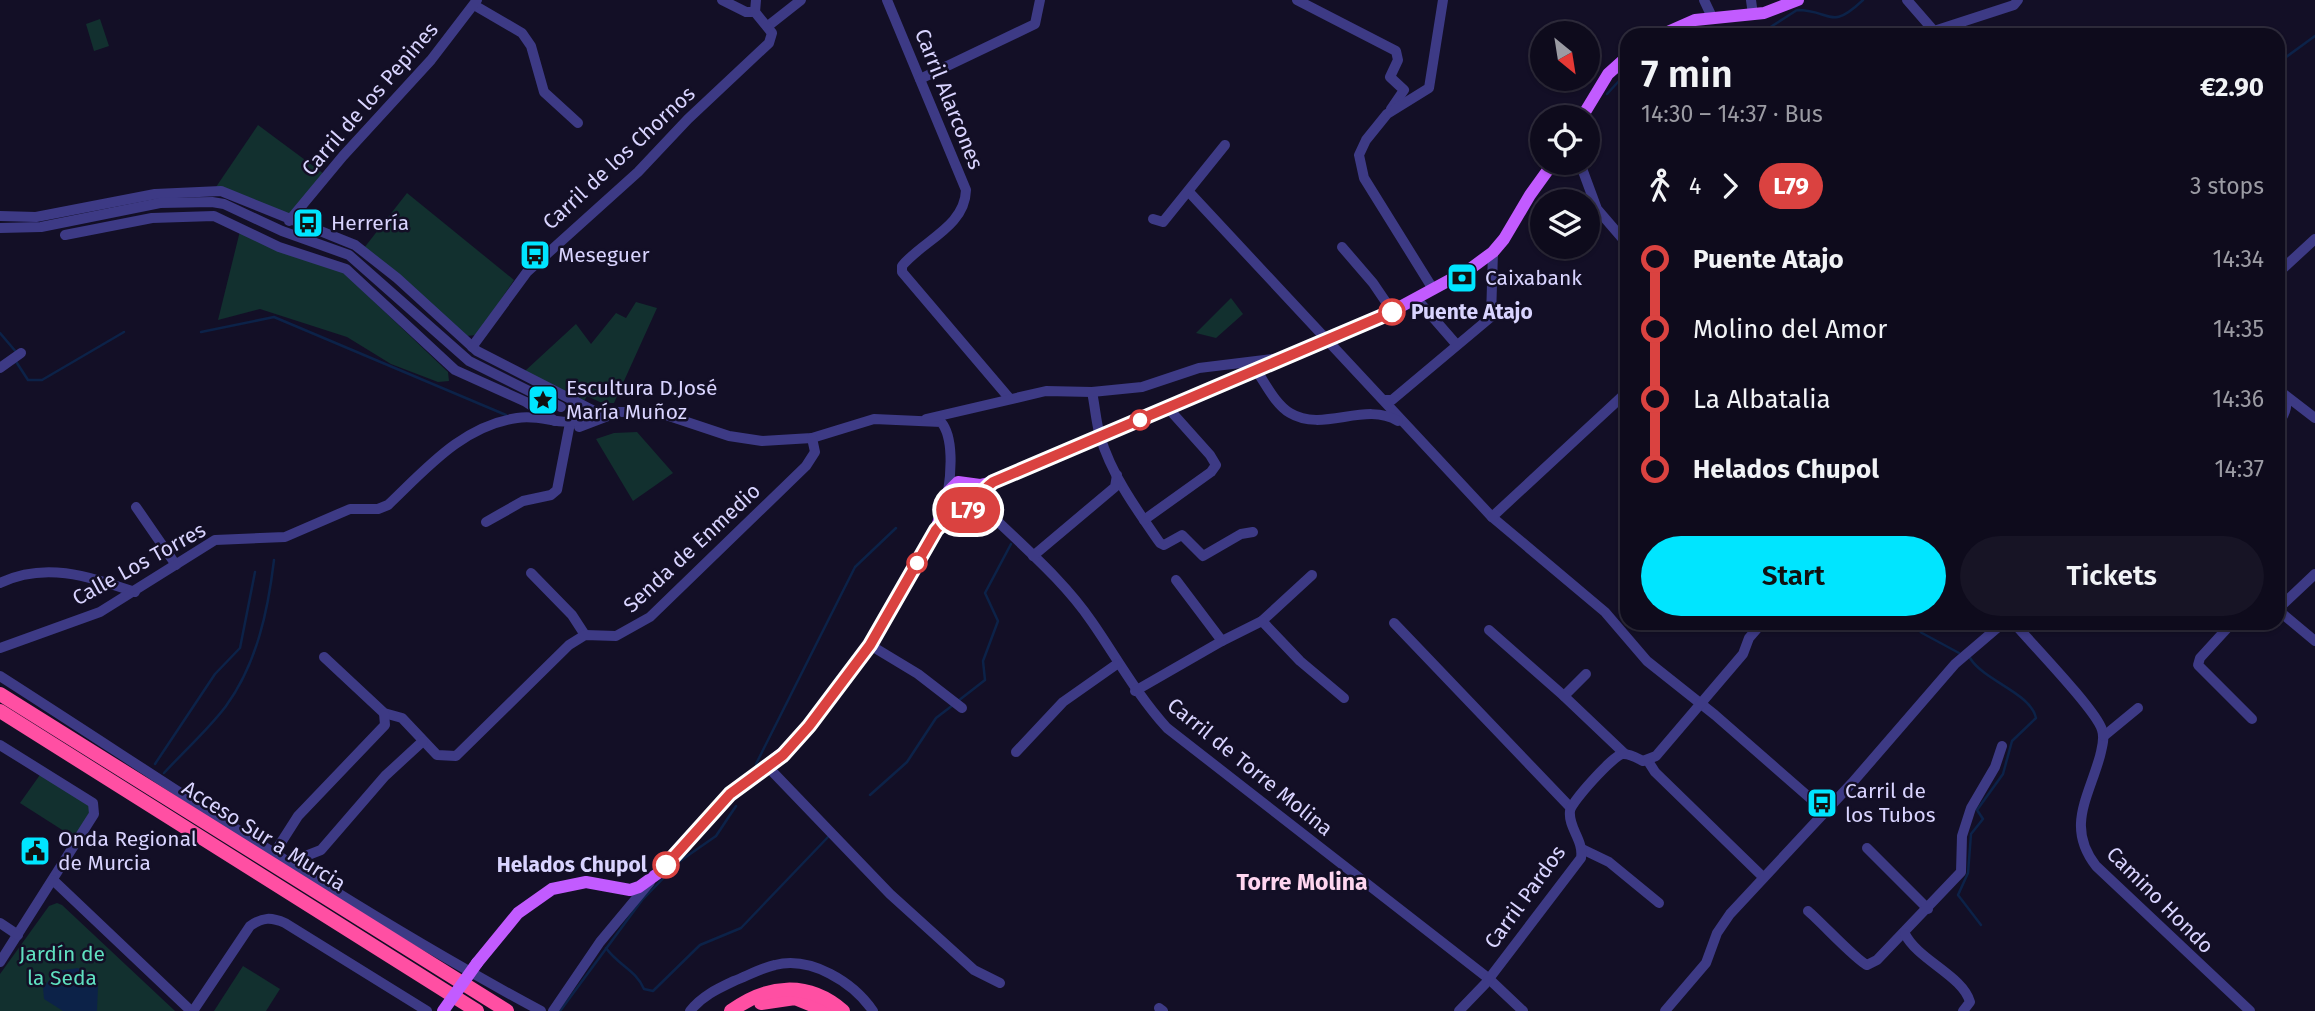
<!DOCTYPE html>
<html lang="en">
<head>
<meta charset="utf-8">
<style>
	:root { --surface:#0e0b1c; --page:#171425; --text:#f1f3f6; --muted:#9b9ba3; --line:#2e2b3b; --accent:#00e5ff }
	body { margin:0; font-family:"Fira Sans",sans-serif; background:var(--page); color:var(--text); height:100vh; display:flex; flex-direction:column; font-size:26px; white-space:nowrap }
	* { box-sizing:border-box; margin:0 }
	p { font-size:23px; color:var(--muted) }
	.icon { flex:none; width:38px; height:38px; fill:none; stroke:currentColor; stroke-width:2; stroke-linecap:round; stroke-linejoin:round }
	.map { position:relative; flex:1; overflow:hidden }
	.details { position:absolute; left:1620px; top:28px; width:665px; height:602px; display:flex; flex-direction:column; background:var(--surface); border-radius:21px; box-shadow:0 2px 5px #0004,0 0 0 2px var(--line) }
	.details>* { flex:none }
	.badge { padding:0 14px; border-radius:23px; font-size:24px; line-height:46px }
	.needle { width:46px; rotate:150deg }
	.controls { position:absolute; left:1530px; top:21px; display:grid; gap:14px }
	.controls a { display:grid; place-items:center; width:70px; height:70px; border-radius:50%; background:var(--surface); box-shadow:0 2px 5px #0004,0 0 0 2px var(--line); font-size:35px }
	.map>.badge { position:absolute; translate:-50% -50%; box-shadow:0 0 0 4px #fff }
	.legs { display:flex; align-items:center; gap:10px; height:77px; padding:0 21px; font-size:23px }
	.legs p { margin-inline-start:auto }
	.overview { display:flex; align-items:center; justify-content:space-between; height:119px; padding:0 21px }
	h1 { font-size:38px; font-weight:600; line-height:52px }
	.cta { display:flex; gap:14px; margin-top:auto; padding:14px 21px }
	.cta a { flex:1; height:80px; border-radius:42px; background:var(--accent); color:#111; font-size:28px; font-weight:600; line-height:80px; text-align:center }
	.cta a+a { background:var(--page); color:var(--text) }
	ul { padding:0 21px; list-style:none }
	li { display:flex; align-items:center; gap:24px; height:70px; font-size:26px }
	li i { display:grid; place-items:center; width:10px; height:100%; margin:0 9px; background:currentColor }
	li i::after { content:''; width:18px; height:18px; margin:-9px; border:5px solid; border-radius:50%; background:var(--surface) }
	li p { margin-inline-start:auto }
	li:first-child i { background:linear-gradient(#0000 50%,currentColor 0) }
	li:last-child i { background:linear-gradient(currentColor 50%,#0000 0) }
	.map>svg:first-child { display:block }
</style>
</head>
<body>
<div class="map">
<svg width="2315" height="1011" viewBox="0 0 2315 1011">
	<rect width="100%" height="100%" fill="#130f26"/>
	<g fill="#12302f">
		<path d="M 100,19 L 109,46 L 94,51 L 86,24 Z"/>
		<path d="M 258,125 L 324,174 L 288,216 L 216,187 Z"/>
		<path d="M 407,193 L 514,280 L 477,335 L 466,336 L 364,248 Z"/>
		<path d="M 240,231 L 344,273 L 448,372 L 449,381 L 438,382 L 391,364 L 347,337 L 260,309 L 218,320 Z"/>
		<path d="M 1231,298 L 1243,314 L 1216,338 L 1196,333 Z"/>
		<path d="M 636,302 L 657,308 L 614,403 L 602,403 L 587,396 L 584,401 L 525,371 L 576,324 L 591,344 L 616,313 L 626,318 Z"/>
		<path d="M 637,432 L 673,473 L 633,501 L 596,439 L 614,433 Z"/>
		<path d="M 42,772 L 93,803 L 78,840 L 20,803 Z"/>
		<path d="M 57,903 L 62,905 L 175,1011 L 0,1011 L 0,974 L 49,906 Z"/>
		<path d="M 243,966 L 280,989 L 266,1011 L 214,1011 Z"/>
	</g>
	<path fill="#0c2248" d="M 78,968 L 98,986 L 97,1011 L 63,1011 L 44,999 L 43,988 L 56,971 Z"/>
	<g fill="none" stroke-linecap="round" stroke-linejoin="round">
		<g stroke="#0c2248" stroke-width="2.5">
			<path d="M 1701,35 L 1736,35"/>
			<path d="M 1758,35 L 1797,10 C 1832,10 1829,32 1863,0"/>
			<path d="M 2278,63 L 2315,36"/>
			<path d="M 1607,94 L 1628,71"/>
			<path d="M 201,332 L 274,317 L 506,415"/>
			<path d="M 0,333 L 17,353"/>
			<path d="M 15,360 L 28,380 L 42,380 L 124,332"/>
			<path d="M 1911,623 L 1922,633 L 1959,653"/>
			<path d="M 1970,658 C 1984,681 2031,693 2036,718 L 2012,741 L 2003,774 L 1977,810 L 1983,819 L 1971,834 L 1968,873 L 1958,895 L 1981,925"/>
			<path d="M 958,701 L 985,680 L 983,661 L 998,621 L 985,593 L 1011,544"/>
			<path d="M 155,764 L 215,674 L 240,648 L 255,572"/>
			<path d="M 756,764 L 855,567 L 896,528"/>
			<path d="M 164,773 C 184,751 208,730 226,706 C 257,663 268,611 274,560"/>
			<path d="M 870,795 L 907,762 L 936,718 L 953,705"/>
			<path d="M 606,948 C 618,965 636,970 644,989 L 653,991 L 700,945 L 741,928 L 829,836"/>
			<path d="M 560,1011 L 642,900 L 680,861 L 716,836 L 736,806"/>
		</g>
		<g stroke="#3d3a85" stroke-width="10">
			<path d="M 722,0 L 746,12 L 755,12"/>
			<path d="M 887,0 L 966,190 C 965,227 922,241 902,266 L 902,272 L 1010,399"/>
			<path d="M 1297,0 L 1396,51 L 1398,60 L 1390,77 L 1404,90 L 1391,109"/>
			<path d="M 1704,0 L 1712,17"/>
			<path d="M 1751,0 L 1753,15"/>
			<path d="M 1907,0 L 1934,31 L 2014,5 L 2018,0"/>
			<path d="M 474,5 L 522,33 L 531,46 L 544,92 L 578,123"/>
			<path d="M 768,26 L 801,0"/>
			<path d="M 920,79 L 1035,24 L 1040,0"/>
			<path d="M 1580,163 L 1597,209 L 1628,245"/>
			<path d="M 1189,192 L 1492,517 L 1605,612 L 1647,661 L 1715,715 L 1826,812"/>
			<path d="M 0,216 L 36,217 L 155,194 L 221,191 L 355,245 L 397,278 L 477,351 L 596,412 L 657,412 L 729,436 L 762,441 L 812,438 L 874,419 L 941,422 C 954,437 951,473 948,492"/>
			<path d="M 1153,219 L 1163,222 L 1225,145"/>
			<path d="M 289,221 L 343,156 L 431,60 L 477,0"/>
			<path d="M 0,228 L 41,227 L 160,203 L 212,202 L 224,204 L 282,231 L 349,255 L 469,361 L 561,407"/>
			<path d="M 65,235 L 152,218 L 214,216 L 279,247 L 346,269 L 455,370 L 526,402 L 555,421"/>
			<path d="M 1342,247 L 1373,283 L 1392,311"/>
			<path d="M 2278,273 L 2315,239"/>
			<path d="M 1433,289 L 1364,178 L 1359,155 L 1366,140 L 1387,114 L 1429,88 L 1443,0"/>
			<path d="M 1416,298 L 1456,344"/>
			<path d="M 472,347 L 527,272 L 638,172 L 688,119 L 769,43 L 772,33 L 755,12 L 756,0"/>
			<path d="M 0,368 L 21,353"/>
			<path d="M 1256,370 C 1266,384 1275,404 1290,413 C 1323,433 1365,401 1398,421"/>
			<path d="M 2278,387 C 2290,400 2288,410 2278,424"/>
			<path d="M 1092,392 C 1095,406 1096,422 1100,436 C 1112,476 1137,510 1160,543 L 1164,545 L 1182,535 L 1203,556 L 1241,534 L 1253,532"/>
			<path d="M 2285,395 L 2315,418"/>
			<path d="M 1384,400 L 1392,400 L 1491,317 L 1493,252"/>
			<path d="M 926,419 L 1046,391 L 1092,392 L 1142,387 L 1199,368 L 1281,358"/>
			<path d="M 579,427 L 613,414"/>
			<path d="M 977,495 L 984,508 C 1020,544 1063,579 1092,622 C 1117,658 1137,695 1167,728 L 1488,978 L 1523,1011"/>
			<path d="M 136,507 L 176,565"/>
			<path d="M 1492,517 L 1628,391"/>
			<path d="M 1144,520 L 1211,472 L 1216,465 L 1210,455 L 1168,408"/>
			<path d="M 486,522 L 523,501 L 551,495 L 557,490 L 570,423"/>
			<path d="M 1033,556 L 1115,487 L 1117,475"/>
			<path d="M 531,573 L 572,615 L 585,635"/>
			<path d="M 1312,575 L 1262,621 L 1300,661 L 1344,698"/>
			<path d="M 1176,580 L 1222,641 L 1262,621"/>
			<path d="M 0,583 C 46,561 90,577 135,592"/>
			<path d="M 2278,609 L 2315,574"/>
			<path d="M 2278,610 L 2315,641"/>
			<path d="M 1394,623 L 1570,807"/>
			<path d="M 2014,623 C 2031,643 2097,711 2102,730 C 2105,739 2102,747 2100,756 C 2088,799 2066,827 2096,866 L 2250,1011"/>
			<path d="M 2232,623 L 2200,658 L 2198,665 L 2252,719"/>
			<path d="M 1489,630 L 1564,696"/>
			<path d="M 870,645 L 918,674 L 962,708"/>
			<path d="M 0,648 L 100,612 L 215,540 L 285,537 L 350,509 L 378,509 L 388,505 C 426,469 462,426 517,418 C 549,413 564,433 596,412"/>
			<path d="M 324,657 L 384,713 L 402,718 L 437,755 L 456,756 L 569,645 L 585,635 L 616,636 L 650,617 L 806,466 L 815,452 L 812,438"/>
			<path d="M 1586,674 L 1564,696 L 1624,753"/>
			<path d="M 0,676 C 178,790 354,911 541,1011"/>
			<path d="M 1135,691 L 1222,641"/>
			<path d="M 2104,736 L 2138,708"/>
			<path d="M 0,745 L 93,803 L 94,814 L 0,962"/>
			<path d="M 1016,752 L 1063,702 L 1117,664"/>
			<path d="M 1648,761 L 1655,772 L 1763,877"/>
			<path d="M 767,766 L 890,894 L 974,970 L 1000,983"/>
			<path d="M 1867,848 L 1928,909"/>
			<path d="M 1582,849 L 1609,862 L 1659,903"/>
			<path d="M 275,852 L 298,816 L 385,725 L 384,713"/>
			<path d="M 290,862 L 321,850 L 385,776 L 423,741"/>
			<path d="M 53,880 L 191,1011"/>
			<path d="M 1808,911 C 1821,922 1857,961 1867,965 L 1877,960 L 1961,872 L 1962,836 L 1971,808 L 1995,767 L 2002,746"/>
			<path d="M 0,923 L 18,935"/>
			<path d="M 1905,934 C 1918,960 1963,976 1970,1002 L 1963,1011"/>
			<path d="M 1159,1008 L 1163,1011"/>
			<path d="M 193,1011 L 250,926 C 263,917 271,917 285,923 L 427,1011"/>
			<path d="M 553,1011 L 600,942 L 650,882"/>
			<path d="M 690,1011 C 702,996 717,989 734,981 C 747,976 761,968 775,965 C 811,956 853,982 873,1011"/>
			<path d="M 1459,1011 L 1485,984 L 1581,858 C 1584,840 1568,828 1570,811 C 1571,802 1613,756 1622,754 C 1629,753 1637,758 1643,761 L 1656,756 L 1743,654 L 1749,638 L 1762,623"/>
			<path d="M 1665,1011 L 1706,963 L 1717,933 L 1730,914 L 1852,783 L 1955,664 L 2003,623"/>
		</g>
		<g stroke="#c25bff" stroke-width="12">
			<path d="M 1661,35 L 1695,20 L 1764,13 L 1798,0"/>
			<path d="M 1582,117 L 1608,74 L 1628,56"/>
			<path d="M 936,530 L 948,492 L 958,482 L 980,485 L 993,482 L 1330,340 L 1387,314 L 1470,269 L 1493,252 L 1504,239 L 1530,195 L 1553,163"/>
			<path d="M 477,963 L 518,913 L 552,889 L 586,882 L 630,890 L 639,887 L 657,874 L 730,794 L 794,744 L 870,645 L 941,524 L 975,504 L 976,491 L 971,484"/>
		</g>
		<g stroke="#ff4fa3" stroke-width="14">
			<path d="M 0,694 L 507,1011"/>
			<path d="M 0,711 L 477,1011"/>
			<path d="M 761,1003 L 795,998 L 827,1011"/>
			<path d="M 731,1011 C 767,985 807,980 843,1011"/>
		</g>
		<path stroke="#c25bff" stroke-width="12" d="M 443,1011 L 477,963"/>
	</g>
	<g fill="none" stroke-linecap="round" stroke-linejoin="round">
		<g stroke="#fff" stroke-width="16">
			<path id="line-1" d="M 666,865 L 730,794 L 783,755 L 809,726 L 870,645 L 936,530 C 947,516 958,516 971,508 C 978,503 979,492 993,482 L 1392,312"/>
		</g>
		<use href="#line-1" stroke="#da4240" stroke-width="10"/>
	</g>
	<defs>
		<g id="bus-square" transform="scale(1.575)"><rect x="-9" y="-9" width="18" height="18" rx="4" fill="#00e5ff" stroke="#130f26"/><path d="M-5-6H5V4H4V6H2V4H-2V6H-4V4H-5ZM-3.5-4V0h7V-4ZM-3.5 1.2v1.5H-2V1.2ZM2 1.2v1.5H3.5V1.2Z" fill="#111"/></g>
		<g id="bank-square" transform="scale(1.575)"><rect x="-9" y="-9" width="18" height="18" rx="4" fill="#00e5ff" stroke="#130f26"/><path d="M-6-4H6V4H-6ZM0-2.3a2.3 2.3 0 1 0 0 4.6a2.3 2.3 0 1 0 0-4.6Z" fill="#111"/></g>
		<g id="sight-square" transform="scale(1.575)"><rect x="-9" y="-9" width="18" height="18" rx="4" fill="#00e5ff" stroke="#130f26"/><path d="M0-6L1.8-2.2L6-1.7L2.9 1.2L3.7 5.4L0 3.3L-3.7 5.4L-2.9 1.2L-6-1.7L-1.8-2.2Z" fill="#111"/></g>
		<g id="civic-square" transform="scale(1.575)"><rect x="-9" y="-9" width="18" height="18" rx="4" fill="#00e5ff" stroke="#130f26"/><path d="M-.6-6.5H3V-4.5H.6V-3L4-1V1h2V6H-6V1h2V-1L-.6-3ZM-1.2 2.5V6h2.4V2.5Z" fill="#111"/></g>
	</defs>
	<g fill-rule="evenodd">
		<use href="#bus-square" x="308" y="223"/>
		<use href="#bus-square" x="535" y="255"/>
		<use href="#bank-square" x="1462" y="278"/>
		<use href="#sight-square" x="543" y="400"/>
		<use href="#bus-square" x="1822" y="803"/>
		<use href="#civic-square" x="35" y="851"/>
	</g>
	<g fill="#fff" stroke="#da4240" stroke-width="3.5">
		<circle cx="1392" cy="312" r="12"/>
		<circle cx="1140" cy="420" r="9"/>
		<circle cx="917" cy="563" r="9"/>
		<circle cx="666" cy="865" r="12"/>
	</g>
	<g text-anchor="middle" stroke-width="5" stroke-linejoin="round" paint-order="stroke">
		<g font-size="21" fill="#d9d4ff" stroke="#130f26">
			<text transform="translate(370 99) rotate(-49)" y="7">Carril de los Pepines</text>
			<text transform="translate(949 99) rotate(68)" y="7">Carril Alarcones</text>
			<text transform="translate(619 158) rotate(-43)" y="7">Carril de los Chornos</text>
			<text transform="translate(692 548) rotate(-43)" y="7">Senda de Enmedio</text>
			<text transform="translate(139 564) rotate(-29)" y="7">Calle Los Torres</text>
			<text transform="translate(1250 767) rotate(39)" y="7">Carril de Torre Molina</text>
			<text transform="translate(264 836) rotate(32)" y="7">Acceso Sur a Murcia</text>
			<text transform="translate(1525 897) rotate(-54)" y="7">Carril Pardos</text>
			<text transform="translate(2160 900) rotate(45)" y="7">Camino Hondo</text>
		</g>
		<g font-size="21" fill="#d9d4ff" stroke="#130f26" text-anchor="start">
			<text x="331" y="230">Herrería</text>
			<text x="558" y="262">Meseguer</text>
			<text x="1485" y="285">Caixabank</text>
			<text x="566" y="395">Escultura D.José<tspan x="566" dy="24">María Muñoz</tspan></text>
			<text x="1845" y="798">Carril de<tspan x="1845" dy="24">los Tubos</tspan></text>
			<text x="58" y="846">Onda Regional<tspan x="58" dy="24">de Murcia</tspan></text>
		</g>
		<g font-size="21" font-weight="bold" fill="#d9d4ff" stroke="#130f26" text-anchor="start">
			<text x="1411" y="319">Puente Atajo</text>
			<text x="647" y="872" text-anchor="end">Helados Chupol</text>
		</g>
		<g font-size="21" fill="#5fe0c0" stroke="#130f26">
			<text x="62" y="961">Jardín de<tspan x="62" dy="24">la Seda</tspan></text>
		</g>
		<g font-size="23" font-weight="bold" fill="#ffd6f0" stroke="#130f26">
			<text x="1302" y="890">Torre Molina</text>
		</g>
	</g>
</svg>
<div class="controls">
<a><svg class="needle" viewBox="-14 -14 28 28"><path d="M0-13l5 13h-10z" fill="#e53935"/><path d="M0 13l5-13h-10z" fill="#9b9ba3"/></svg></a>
<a><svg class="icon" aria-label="locate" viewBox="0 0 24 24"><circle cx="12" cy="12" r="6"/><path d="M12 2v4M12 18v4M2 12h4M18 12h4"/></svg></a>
<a><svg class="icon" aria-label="layers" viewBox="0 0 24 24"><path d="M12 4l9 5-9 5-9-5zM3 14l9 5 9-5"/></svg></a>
</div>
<b class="badge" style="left:968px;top:510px;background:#da4240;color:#fff">L79</b>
<section class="details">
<div class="overview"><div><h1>7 min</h1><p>14:30 – 14:37 · Bus</p></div><b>€2.90</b></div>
<div class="legs"><svg class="icon" aria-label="walk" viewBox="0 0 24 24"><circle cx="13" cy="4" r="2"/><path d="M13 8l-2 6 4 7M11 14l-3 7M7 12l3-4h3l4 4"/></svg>4<svg class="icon" aria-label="forward" viewBox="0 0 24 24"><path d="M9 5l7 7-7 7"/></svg><b class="badge" style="background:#da4240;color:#fff">L79</b><p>3 stops</p></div>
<ul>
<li><i style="color:#da4240"></i><b>Puente Atajo</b><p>14:34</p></li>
<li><i style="color:#da4240"></i><span>Molino del Amor</span><p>14:35</p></li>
<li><i style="color:#da4240"></i><span>La Albatalia</span><p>14:36</p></li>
<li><i style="color:#da4240"></i><b>Helados Chupol</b><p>14:37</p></li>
</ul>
<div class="cta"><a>Start</a><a>Tickets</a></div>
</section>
</div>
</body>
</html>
